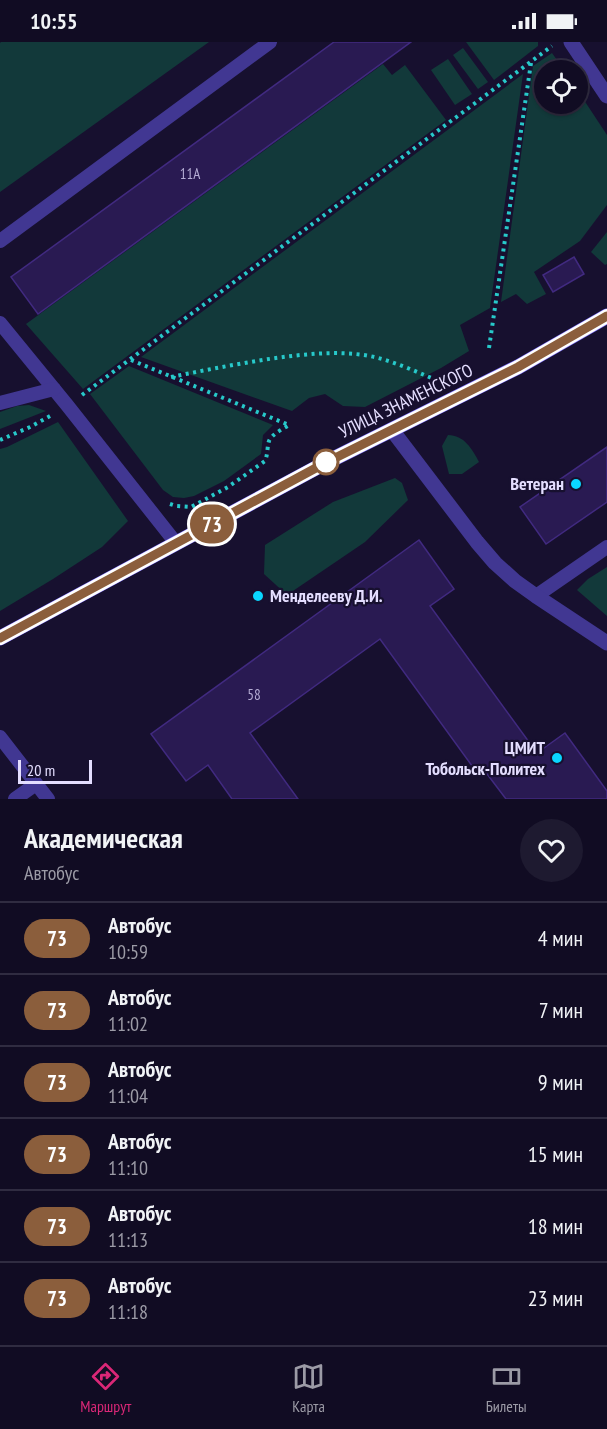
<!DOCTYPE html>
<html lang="ru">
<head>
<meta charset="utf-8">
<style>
	:root { --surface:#110c23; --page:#1e1a30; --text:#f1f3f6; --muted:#9c9ba6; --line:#302c41; --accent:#db2777 }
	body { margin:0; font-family:"PT Sans Narrow",sans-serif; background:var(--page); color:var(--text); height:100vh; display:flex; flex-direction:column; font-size:22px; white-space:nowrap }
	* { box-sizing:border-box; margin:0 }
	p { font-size:20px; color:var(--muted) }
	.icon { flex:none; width:33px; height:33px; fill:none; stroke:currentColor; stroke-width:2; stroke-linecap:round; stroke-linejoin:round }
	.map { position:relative; height:757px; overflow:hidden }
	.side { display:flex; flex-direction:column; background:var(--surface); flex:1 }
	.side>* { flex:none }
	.badge { padding:0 12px; border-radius:20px; font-size:21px; line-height:39px }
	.buttons { position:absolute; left:534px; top:18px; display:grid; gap:12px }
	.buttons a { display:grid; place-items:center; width:54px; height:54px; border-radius:50%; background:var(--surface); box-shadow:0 2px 4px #0004,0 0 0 2px var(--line); font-size:30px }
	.scale { position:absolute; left:18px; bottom:15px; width:74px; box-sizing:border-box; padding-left:6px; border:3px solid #e4deff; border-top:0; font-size:16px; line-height:21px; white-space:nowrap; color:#e4deff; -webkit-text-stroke:4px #17102f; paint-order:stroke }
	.map>.badge { position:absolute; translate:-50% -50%; box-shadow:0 0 0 3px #fff }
	.round { display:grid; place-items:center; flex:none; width:63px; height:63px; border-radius:32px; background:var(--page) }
	.head { display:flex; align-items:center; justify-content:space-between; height:102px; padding:0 24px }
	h1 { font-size:28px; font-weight:700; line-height:45px }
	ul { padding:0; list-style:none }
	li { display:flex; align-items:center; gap:18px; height:72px; padding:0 24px; border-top:2px solid var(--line) }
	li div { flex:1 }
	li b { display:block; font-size:22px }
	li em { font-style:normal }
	li .badge { min-width:66px; font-weight:700; text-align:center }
	.status { display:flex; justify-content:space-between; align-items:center; height:42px; padding:0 30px; background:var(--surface); direction:ltr }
	.status svg { height:16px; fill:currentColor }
	.tabs { display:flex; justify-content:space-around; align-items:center; height:84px; border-top:2px solid var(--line); background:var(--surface); font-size:16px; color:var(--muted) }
	.tabs a { display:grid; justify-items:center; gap:3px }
	.tabs .active { color:var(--accent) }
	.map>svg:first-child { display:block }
</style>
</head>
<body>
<div class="status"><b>10:55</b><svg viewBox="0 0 49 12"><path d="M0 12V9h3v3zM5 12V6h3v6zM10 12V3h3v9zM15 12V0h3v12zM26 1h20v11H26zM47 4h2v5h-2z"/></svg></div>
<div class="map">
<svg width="607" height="757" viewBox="0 0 607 757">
	<rect width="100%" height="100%" fill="#17102f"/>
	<g fill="#12393a">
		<path d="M 1,0 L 209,0 L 0,150 L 0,1 Z"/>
		<path d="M 466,0 L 538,0 L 538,4 L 494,38 Z"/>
		<path d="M 463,6 L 488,40 L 478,47 L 453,13 Z"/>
		<path d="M 552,11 L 564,28 L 544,28 L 544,62 L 578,62 L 578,49 L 607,93 L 607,163 L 580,199 L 534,230 L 546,252 L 527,262 L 516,252 L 501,260 L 533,24 Z"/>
		<path d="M 448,17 L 472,52 L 455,63 L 431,28 Z"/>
		<path d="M 383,22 L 392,33 L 405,23 L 446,78 L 83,347 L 26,282 Z"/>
		<path d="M 523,32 L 490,266 L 460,283 L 469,309 L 441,326 L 365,365 L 343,364 L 325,352 L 309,356 L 292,369 L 141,315 Z"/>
		<path d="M 607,190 L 607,222 L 605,223 L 591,210 Z"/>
		<path d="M 129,324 L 273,383 L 263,393 L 261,412 L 224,439 L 194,454 L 184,456 L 173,455 L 163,448 L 90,352 Z"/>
		<path d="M 29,363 L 46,369 L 0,387 L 0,370 L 17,364 Z"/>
		<path d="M 58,380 L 128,479 L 102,505 L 53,537 L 0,569 L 0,407 L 7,405 Z"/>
		<path d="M 448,393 C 464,393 472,407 479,420 L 462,432 L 449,432 L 442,404 Z"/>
		<path d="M 395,436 L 402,441 L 408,458 L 365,500 L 287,553 L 264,532 L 265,503 L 333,460 Z"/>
		<path d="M 607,525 L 607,574 L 577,548 L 588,537 Z"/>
	</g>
	<g fill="#291a52" stroke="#412a80" stroke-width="1.5">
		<path d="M 334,0 L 411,0 L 38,272 L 11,235 Z"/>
		<path d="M 574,215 L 584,232 L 553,250 L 543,233 Z"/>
		<path d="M 607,405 L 607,460 L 546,502 L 520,465 Z"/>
		<path d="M 419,498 L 454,547 L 430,564 L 537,711 L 565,691 L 607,749 L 607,757 L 506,757 L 481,724 L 475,728 L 380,597 L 250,691 L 298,757 L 232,757 L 208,723 L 186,739 L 151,692 Z"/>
	</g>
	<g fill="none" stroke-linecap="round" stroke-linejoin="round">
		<g stroke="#27c9ca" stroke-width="4" stroke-dasharray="3 4.5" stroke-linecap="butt">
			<path d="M 489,306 L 531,21"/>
			<path d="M 131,318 L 289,383"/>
			<path d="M 171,335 C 206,328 241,321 276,316 C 305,312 335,309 364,313 C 389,317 412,328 434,337 L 439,342"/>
			<path d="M 82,353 L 552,4"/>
			<path d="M 0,398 L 30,385 L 52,373"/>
			<path d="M 170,462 L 176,464 L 191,465 L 228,445 L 265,419 C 268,412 267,405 269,399 C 272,392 283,387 289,383"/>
		</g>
		<g stroke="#413792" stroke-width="14">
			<path d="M 0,199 L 270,0"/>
			<path d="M 0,281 L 67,363 L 176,501"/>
			<path d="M 0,361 L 54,347"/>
			<path d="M 536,554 L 607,505"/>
			<path d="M 0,695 L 48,757"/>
			<path d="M 15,757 L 36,742"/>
		</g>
		<g stroke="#413792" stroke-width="15">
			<path d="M 571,0 L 607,54"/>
			<path d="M 392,388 L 477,500 L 495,521 L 515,539 L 536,554 L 607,601"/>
		</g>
		<path stroke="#8275ff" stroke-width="15" d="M 0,596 L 327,420 L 518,325 L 607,274"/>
	</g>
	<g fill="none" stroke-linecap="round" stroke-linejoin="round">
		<g stroke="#fff" stroke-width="14">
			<path id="line" d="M 0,596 L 327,420 L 518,325 L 607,274"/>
		</g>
		<use href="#line" stroke="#8b5e3c" stroke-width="9"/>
	</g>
	<circle fill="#fff" stroke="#8b5e3c" stroke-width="3" cx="326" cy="420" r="12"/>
	<g fill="#0ad6ff" stroke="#17102f" stroke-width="2">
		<circle cx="576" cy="442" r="6"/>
		<circle cx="258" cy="554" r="6"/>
		<circle cx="557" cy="716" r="6"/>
	</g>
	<g text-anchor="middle" stroke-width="4.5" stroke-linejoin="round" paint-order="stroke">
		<g font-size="15" fill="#b5add4">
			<text x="190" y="137">11А</text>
			<text x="254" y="658">58</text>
		</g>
		<g font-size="18" fill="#e4deff" stroke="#17102f">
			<text transform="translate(406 359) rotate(-26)" y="6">УЛИЦА ЗНАМЕНСКОГО</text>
		</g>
		<g font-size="18" font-weight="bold" fill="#e4deff" stroke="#17102f" text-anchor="end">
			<text x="564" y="448">Ветеран</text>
			<text x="270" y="560" text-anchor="start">Менделееву Д.И.</text>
			<text x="545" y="712">ЦМИТ<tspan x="545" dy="21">Тобольск-Политех</tspan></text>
		</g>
	</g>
</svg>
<div class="buttons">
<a><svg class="icon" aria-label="locate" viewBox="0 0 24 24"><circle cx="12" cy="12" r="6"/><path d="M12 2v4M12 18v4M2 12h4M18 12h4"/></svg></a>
</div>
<div class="scale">20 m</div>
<b class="badge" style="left:212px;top:482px;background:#8b5e3c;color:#fff">73</b>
</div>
<section class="side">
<div class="head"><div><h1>Академическая</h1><p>Автобус</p></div><a class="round"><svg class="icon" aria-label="heart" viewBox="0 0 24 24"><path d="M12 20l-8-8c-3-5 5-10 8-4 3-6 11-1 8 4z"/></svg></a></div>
<ul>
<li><span class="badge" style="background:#8b5e3c;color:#fff">73</span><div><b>Автобус</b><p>10:59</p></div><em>4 мин</em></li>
<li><span class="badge" style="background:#8b5e3c;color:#fff">73</span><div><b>Автобус</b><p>11:02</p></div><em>7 мин</em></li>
<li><span class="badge" style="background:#8b5e3c;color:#fff">73</span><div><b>Автобус</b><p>11:04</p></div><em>9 мин</em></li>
<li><span class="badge" style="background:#8b5e3c;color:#fff">73</span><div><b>Автобус</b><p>11:10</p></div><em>15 мин</em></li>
<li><span class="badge" style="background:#8b5e3c;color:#fff">73</span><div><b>Автобус</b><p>11:13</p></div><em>18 мин</em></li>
<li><span class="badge" style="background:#8b5e3c;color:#fff">73</span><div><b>Автобус</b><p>11:18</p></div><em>23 мин</em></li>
</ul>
</section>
<nav class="tabs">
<a class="active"><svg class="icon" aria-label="directions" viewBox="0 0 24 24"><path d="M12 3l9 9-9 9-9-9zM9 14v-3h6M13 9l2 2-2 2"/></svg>Маршрут</a>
<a><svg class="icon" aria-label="map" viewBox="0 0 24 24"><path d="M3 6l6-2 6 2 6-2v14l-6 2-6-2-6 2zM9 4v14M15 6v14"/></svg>Карта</a>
<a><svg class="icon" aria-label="tickets" viewBox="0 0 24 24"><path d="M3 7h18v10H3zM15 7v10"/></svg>Билеты</a>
</nav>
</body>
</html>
